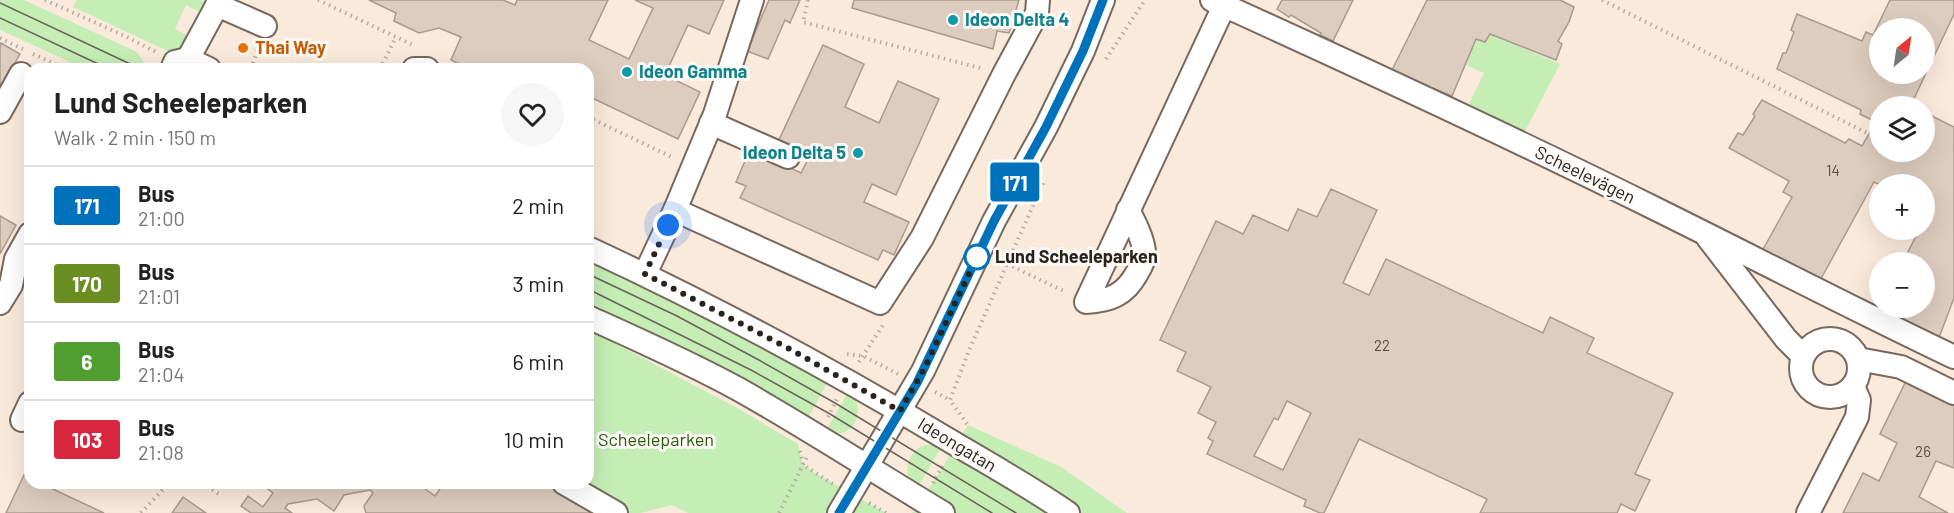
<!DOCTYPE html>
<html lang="en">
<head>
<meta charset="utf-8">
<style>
	:root { --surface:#fff; --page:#f6f6f6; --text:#222; --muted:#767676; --line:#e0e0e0 }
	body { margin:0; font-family:Barlow,sans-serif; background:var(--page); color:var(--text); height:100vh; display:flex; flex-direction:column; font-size:22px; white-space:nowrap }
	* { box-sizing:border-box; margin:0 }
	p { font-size:20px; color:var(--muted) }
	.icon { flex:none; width:33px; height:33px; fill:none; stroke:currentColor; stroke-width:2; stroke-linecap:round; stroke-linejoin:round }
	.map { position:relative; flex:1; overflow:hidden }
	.drawer { position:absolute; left:24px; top:63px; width:570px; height:426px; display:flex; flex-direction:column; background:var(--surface); border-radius:18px; box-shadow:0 6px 24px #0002 }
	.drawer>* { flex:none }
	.badge { padding:0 12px; border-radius:4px; font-size:21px; line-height:39px }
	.needle { width:39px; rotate:30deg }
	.controls { position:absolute; left:1869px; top:18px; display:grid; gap:12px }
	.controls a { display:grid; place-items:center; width:66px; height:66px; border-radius:50%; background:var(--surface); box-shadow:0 6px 24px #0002; font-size:30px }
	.you { position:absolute; width:30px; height:30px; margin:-15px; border:4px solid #fff; border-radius:50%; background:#1a73e8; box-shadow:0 0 0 9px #1a73e833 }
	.map>.badge { position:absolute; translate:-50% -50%; box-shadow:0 0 0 3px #fff }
	.round { display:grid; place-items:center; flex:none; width:63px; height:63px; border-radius:32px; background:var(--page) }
	.overview { display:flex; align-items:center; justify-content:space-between; height:102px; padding:0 30px }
	h1 { font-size:28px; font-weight:700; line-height:45px }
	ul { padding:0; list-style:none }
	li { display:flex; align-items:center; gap:18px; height:78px; padding:0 30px; border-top:2px solid var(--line) }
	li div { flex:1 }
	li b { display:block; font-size:22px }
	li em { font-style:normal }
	li .badge { min-width:66px; font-weight:700; text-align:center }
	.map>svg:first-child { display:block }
</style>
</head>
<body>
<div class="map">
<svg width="1954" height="513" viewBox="0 0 1954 513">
	<rect width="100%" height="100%" fill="#faeadc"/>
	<g fill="#c5eeb5">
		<path d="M 0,0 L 24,0 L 137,52 L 144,63 L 144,69 L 85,69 L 0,30 Z"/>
		<path d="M 76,0 L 204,0 L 205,4 L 201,13 L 186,5 L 175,29 L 190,37 C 184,46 181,50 170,52 L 73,7 Z"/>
		<path d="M 1490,34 L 1560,64 L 1525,131 L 1469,104 L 1484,73 L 1466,65 L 1476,39 L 1485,42 Z"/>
		<path d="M 588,258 L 683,303 L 828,381 L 807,420 L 588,308 Z"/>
		<path d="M 588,329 L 739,409 L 798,444 L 803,465 L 818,475 L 886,513 L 688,513 L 672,505 L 641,513 L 616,513 L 564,483 L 588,483 Z"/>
		<path d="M 848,392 C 865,403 859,430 841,433 C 836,434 831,432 826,431 Z"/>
		<path d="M 968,425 L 1061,467 L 1127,513 L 912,513 L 936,478 Z"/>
		<path d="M 925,445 L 933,445 L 941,448 L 918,487 L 907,475 C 907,462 911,450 925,445 Z"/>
	</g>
	<g fill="#ddcdbf" stroke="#a99a8d" stroke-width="1.5" fill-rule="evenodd">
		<path d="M 369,0 L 503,0 L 515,5 L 517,0 L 608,0 L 589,40 L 629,59 L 653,8 L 635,0 L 724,0 L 709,34 L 688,25 L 665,75 L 700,92 L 678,139 L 588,96 L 588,69 L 470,69 L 451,60 L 461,37 L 439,28 L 419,33 L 394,21 L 396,13 Z"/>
		<path d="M 769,0 L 800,0 L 790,23 L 785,20 L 768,59 L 747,51 Z"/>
		<path d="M 854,0 L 1019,0 L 1009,33 L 997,31 L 993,49 L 852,8 Z"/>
		<path d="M 1282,0 L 1353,0 L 1333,41 L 1320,35 L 1321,33 L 1291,15 L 1289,17 L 1277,9 Z"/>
		<path d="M 1427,0 L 1560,0 L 1574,7 L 1569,22 L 1558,41 L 1562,44 L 1556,60 L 1490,34 L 1485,42 L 1476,39 L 1452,96 L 1391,72 Z"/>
		<path d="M 1890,0 L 1954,0 L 1954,14 L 1911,105 L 1914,106 L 1880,106 L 1880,152 L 1924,152 L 1924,112 L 1954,127 L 1954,298 L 1937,343 L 1876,316 L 1880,308 L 1924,308 L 1924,262 L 1903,262 L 1919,230 L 1924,230 L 1924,219 L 1929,210 L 1924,207 L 1924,184 L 1880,185 L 1874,182 L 1817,286 L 1761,253 L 1792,197 L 1783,192 L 1789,181 L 1729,148 L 1738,133 L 1743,135 L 1755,116 L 1753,114 L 1762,100 L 1845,143 L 1849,139 L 1862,146 L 1876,122 L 1860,114 L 1861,110 L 1777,69 L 1783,53 L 1786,53 L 1794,32 L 1791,30 L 1797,14 L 1862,41 L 1866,32 L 1873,35 ZM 1880,28 L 1924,28 L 1924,74 L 1880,74 Z"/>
		<path d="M 1,43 L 20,54 L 0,89 L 0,46 Z"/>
		<path d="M 823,45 L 864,64 L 845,107 L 879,123 L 898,81 L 939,99 L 896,195 L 872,184 L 864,202 L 909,222 L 894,255 L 883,250 L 878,260 L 740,198 L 746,186 L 736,182 L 750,149 L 801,173 L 809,157 L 778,142 Z"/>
		<path d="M 1331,189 L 1377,210 L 1343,283 L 1369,295 L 1386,259 L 1543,333 L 1550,317 L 1594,338 L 1587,353 L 1673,393 L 1635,474 L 1650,480 L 1635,511 L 1621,504 L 1617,513 L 1480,513 L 1487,499 L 1359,439 L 1324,513 L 1320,513 L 1304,506 L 1306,500 L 1207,454 L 1213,441 L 1208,438 L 1216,422 L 1198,413 L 1211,387 L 1177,371 L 1186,352 L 1160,340 L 1216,221 L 1243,234 L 1253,215 L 1288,231 L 1298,209 L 1317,217 ZM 1287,401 L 1311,413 L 1283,470 L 1254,456 L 1274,418 L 1278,420 Z"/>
		<path d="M 0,216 L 16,225 L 0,254 Z"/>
		<path d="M 1906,381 L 1954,403 L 1954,468 L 1936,461 L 1919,497 L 1948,513 L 1843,513 L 1863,473 L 1879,481 L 1897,443 L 1880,434 Z"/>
		<path d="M 24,475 L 30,478 L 30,483 L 40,483 L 104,513 L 6,513 Z"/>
		<path d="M 260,483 L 417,483 L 435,496 L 444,483 L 551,483 L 591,512 L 609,513 L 366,513 L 364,506 L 373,493 L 370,490 L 344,495 L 334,511 L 317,499 L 288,504 L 285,508 L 292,513 L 251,513 L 241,506 L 248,496 L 263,507 L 273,493 Z"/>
		<path d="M 183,497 L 206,513 L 172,513 Z"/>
	</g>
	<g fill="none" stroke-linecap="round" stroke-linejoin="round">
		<g stroke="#77695d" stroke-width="26">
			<g id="minor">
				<path d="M 1212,0 C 1362,68 1511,137 1658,210 C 1757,259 1855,310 1954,357"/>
				<path d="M 217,5 L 265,26"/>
				<path d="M 188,59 L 220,0"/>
				<path d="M 172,69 L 175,62 L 188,59 L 209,69"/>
				<path d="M 414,69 L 427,69"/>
				<path d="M 0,112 L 21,74"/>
				<path d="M 711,123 L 788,157"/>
				<path d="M 675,210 L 880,303 L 922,238 L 1004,74 L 1037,13 L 1038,0"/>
				<path d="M 1128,210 C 1134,221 1145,243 1144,255 C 1144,262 1140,268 1137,273 C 1125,295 1110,301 1086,302 L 1224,6"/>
				<path d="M 1708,238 L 1786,339 L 1803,356"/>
				<path d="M 588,248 C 711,305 830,369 947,439 C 987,463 1029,486 1068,513"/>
				<path d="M 645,274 L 675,210 L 715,114 L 752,0"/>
				<path d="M 0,303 L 11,285 L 16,259 L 30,234"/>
				<path d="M 588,317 C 639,340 691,363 740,390 C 809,429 875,472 943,513"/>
				<circle cx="1830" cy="368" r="29"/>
				<path d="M 1858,359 L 1901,367 L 1954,393"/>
				<path d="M 22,420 L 30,403"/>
				<path d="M 564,483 L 616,513"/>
				<path d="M 839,513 L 923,371 L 994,221 L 1046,127 L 1083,51 L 1103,0"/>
				<path d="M 1808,513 L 1857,417 L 1859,400 L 1853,386"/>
			</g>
		</g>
		<g stroke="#b8aba0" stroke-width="4" stroke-dasharray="1.5 4.5" stroke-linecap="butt">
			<path d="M 45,0 L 127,37 L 156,52"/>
			<path d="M 318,0 L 415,46"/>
			<path d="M 808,0 L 803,22 L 984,69"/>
			<path d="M 1602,0 L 1869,134"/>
			<path d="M 0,38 L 27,51"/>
			<path d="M 33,54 L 66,69"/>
			<path d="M 1106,59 L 1145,0"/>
			<path d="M 251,69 L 259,46"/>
			<path d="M 380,69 L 396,37"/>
			<path d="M 588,117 L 674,158"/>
			<path d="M 1007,264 L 1066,292"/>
			<path d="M 847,354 L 863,356 L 898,374"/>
			<path d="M 859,362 L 883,325"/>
			<path d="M 935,392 L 950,400"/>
			<path d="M 828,417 L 837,399"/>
			<path d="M 967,424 L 950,400 L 970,348 L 1043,183"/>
			<path d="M 800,451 L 803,465 L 833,484"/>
			<path d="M 202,483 L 222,496"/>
			<path d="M 933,483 L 944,463"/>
			<path d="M 869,503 L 886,513"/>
			<path d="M 141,513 L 169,483"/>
			<path d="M 779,513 L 808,455"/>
		</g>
		<use href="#minor" stroke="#fff" stroke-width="22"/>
		<g stroke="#6a6159" stroke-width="1.5">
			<path d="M 0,3 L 141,69"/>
			<path d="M 0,18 L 109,69"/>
			<path d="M 588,274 L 677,316 L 757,359 L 835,403 L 1016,513"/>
			<path d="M 588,289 L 751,370 L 830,414 L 992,513"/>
		</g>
	</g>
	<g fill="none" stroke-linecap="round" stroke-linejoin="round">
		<g stroke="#fff" stroke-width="14">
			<path id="line" d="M 839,513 L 917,383 L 994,221 L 1046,127 L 1083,51 L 1103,0"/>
		</g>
		<use href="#line" stroke="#0072bc" stroke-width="9"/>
		<path stroke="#29231e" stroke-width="6" stroke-dasharray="0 10.8" d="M 668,225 L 645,274 L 786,347 L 900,411 L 923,371 L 977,257"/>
	</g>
	<g fill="#0f9aa8" stroke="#fdfaf7" stroke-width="2">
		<circle cx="953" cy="20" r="6"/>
		<circle cx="627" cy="72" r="6"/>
		<circle cx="858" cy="153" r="6"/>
	</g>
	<circle fill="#e8710a" stroke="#fdfaf7" stroke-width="2" cx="243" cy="48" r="6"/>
	<circle fill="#fff" stroke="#0072bc" stroke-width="3" cx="977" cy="257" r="12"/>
	<g text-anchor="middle" stroke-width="6" stroke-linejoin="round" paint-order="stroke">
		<g font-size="15" fill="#564e46">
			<text x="1833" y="176">14</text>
			<text x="1382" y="351">22</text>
			<text x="1923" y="457">26</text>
		</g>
		<g font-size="18" font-weight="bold" fill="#0d838f" stroke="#fdfaf7" text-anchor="start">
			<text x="965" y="26">Ideon Delta 4</text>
			<text x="639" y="78">Ideon Gamma</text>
			<text x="846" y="159" text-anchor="end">Ideon Delta 5</text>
		</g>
		<g font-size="18" font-weight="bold" fill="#c56008" stroke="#fdfaf7" text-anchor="start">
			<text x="255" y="54">Thai Way</text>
		</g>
		<g font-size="18" fill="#29231e" stroke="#fdfaf7">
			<text transform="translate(1585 175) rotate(26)" y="6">Scheelevägen</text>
			<text transform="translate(957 445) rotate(31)" y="6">Ideongatan</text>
		</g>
		<g font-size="18" font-weight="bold" fill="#29231e" stroke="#fdfaf7" text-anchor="start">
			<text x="995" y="263">Lund Scheeleparken</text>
		</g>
		<g font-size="18" fill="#2a5d09" stroke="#fdfaf7">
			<text x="656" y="446">Scheeleparken</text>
		</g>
	</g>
</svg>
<div class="controls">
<a><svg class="needle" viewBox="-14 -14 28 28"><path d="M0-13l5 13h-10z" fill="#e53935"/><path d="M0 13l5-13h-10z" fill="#767676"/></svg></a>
<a><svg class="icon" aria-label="layers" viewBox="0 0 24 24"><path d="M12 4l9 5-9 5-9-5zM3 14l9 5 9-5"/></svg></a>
<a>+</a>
<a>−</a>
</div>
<div class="you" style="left:668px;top:225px"></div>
<b class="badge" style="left:1015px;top:182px;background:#0072bc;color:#fff">171</b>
<section class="drawer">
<div class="overview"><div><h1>Lund Scheeleparken</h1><p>Walk · 2 min · 150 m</p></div><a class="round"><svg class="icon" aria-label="heart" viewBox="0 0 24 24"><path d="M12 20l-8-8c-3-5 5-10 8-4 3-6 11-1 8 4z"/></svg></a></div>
<ul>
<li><span class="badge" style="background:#0072bc;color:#fff">171</span><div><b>Bus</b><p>21:00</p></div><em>2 min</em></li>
<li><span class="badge" style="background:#6b8e23;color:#fff">170</span><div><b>Bus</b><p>21:01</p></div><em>3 min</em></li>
<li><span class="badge" style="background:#509e2f;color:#fff">6</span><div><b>Bus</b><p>21:04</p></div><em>6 min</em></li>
<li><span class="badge" style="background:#d7263d;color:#fff">103</span><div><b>Bus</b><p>21:08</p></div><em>10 min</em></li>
</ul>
</section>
</div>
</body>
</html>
